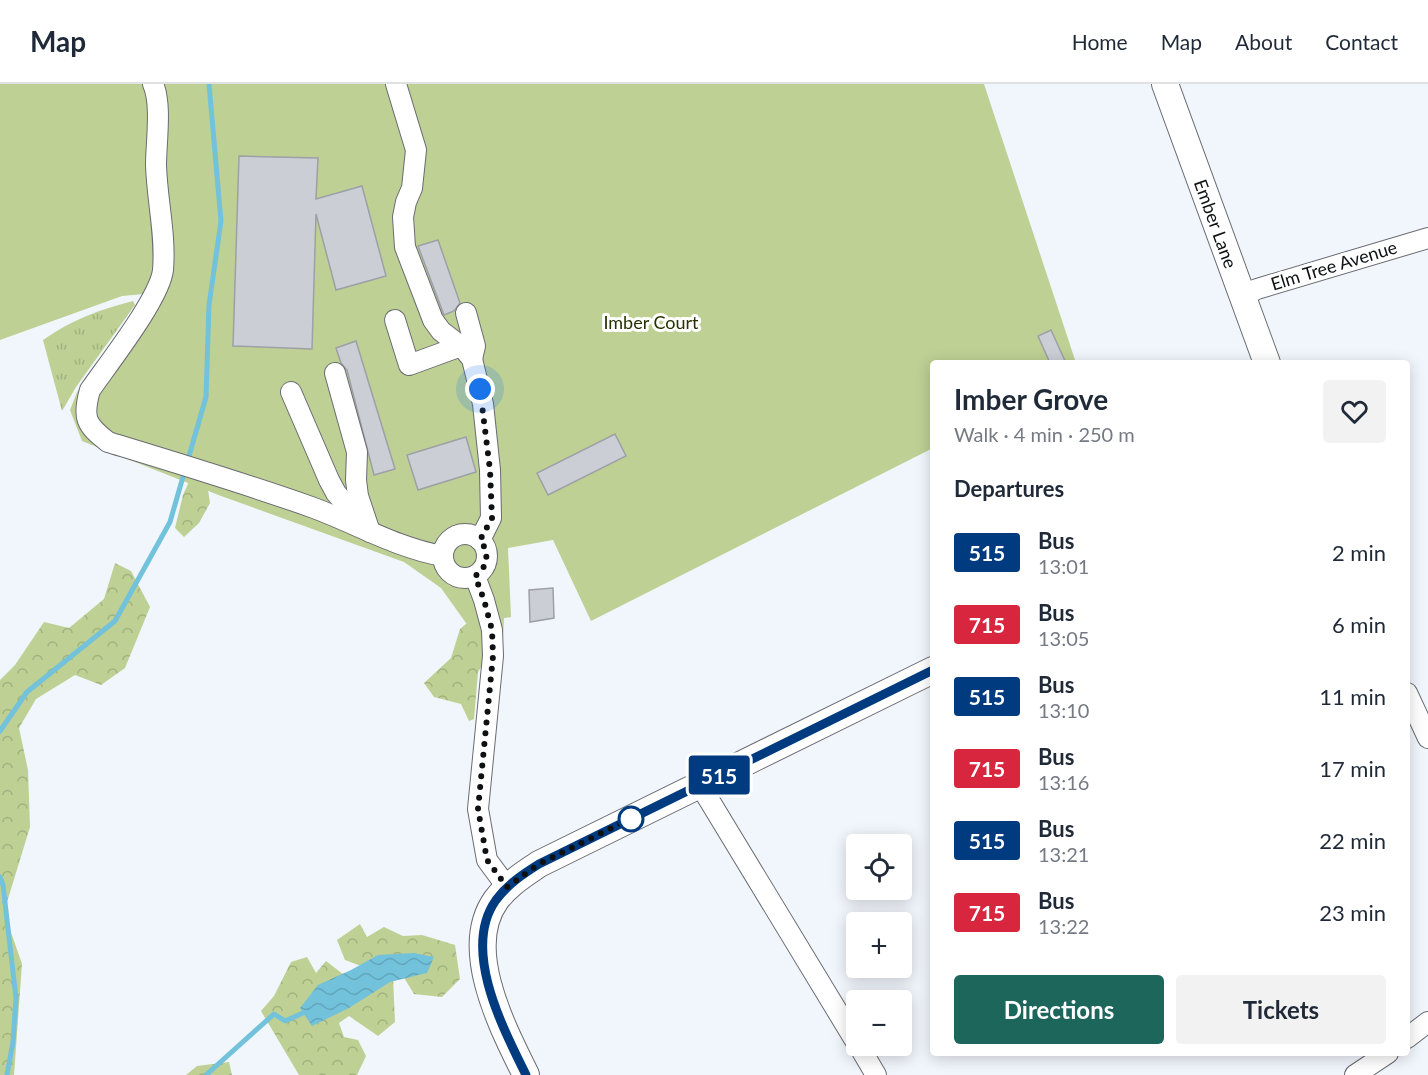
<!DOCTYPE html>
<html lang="en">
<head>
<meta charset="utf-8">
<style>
	:root { --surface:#fff; --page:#f2f2f3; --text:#1f2937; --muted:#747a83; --line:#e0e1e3; --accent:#1d665c }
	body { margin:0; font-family:Lato,sans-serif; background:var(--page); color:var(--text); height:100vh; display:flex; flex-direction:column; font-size:22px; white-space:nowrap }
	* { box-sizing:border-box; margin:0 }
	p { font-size:20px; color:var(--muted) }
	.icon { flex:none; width:33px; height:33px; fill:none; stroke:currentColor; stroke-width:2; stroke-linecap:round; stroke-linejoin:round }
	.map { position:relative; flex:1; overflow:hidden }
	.panel { position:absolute; left:930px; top:276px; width:480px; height:696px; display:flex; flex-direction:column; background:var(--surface); border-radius:6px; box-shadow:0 3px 15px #0003 }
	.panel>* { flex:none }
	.badge { padding:0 12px; border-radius:4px; font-size:21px; line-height:39px }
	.tools { position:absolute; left:846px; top:750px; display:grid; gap:12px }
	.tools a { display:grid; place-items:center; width:66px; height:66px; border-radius:6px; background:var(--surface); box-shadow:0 3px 15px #0003; font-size:30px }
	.you { position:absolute; width:30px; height:30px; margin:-15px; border:4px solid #fff; border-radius:50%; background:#1a73e8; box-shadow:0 0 0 9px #1a73e833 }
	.map>.badge { position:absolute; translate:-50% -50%; box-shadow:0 0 0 3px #fff }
	h2 { padding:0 24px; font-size:22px; line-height:54px }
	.round { display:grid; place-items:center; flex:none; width:63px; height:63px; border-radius:6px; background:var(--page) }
	.overview { display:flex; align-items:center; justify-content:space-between; height:102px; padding:0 24px }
	h1 { font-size:28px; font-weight:700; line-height:45px }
	.button { display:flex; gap:12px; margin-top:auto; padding:12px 24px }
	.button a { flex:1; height:69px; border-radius:6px; background:var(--accent); color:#fff; font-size:24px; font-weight:700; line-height:69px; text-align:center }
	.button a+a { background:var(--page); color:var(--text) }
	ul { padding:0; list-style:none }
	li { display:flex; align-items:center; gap:18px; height:72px; padding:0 24px }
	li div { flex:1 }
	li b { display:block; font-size:22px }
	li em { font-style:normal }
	li .badge { min-width:66px; font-weight:700; text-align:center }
	header { display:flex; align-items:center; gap:36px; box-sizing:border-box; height:84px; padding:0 30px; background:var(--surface); border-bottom:2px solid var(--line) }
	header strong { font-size:28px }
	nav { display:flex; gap:33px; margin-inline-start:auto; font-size:21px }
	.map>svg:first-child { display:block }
</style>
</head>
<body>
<header>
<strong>Map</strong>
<nav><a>Home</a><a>Map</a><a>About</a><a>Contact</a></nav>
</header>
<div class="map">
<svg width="1428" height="991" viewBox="0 0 1428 991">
	<defs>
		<pattern id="grass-tufts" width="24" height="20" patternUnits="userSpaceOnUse" patternTransform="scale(1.5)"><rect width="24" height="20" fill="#bed094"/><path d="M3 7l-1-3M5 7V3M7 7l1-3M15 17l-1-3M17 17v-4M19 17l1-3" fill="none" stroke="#a2b27f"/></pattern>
		<pattern id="forest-crowns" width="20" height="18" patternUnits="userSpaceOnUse" patternTransform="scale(1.5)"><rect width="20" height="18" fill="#bed094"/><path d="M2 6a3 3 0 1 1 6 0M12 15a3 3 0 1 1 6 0" fill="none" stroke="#a2b27f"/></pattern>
		<pattern id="water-waves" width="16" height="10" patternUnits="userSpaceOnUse" patternTransform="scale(1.5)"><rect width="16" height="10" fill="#72c2db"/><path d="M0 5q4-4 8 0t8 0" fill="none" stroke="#62a6bb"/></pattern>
	</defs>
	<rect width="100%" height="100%" fill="#f1f5fc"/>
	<path fill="url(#grass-tufts)" d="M 133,217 L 135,221 L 76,303 L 62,327 L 43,256 C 71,236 101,225 133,217 Z"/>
	<g fill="url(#forest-crowns)">
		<path d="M 191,393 L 206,394 L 210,419 L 199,439 L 184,453 L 175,444 L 183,411 Z"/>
		<path d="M 115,479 L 131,487 L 150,523 L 125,584 L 101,601 L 75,591 L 36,615 L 19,644 L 28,686 L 30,743 L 4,828 L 22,880 L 14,991 L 0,991 L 0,596 L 15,581 L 44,538 L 69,544 L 104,515 Z"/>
		<path d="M 479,529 L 489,570 L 478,588 L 474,635 L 469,637 L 461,620 L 434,613 L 424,599 L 451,574 L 460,545 Z"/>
		<path d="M 360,840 L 367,853 L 384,843 L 403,852 L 422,851 L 455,861 L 460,895 L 442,913 L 414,910 L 403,892 L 393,893 L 395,938 L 378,952 L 349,932 L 339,939 L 344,953 L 358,956 L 366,972 L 357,991 L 299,991 L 261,927 L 274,912 L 291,878 L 307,873 L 316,889 L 326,877 L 348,894 L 374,887 L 345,876 L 337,856 Z"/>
		<path d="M 229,978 L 232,991 L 186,991 L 197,982 Z"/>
	</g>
	<path fill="#bed094" d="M 0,0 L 984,0 L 1076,279 L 933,279 L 933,364 L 591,537 L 553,456 L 508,464 L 511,533 L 504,534 L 503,554 L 476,553 L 441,504 L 404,478 L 221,412 L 82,357 L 70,326 L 77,308 L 142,215 L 143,210 L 122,212 L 0,256 Z"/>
	<path fill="url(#water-waves)" d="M 414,869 L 434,873 L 427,889 L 390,898 L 349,924 L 312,942 L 300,924 L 318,901 L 351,886 L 378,871 Z"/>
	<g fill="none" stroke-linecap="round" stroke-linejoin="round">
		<g stroke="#72c2db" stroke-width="5">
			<path d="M 0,647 L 27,608 L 115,537 L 170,438 L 206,313 L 209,221 L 221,137 L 209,0"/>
			<path d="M 0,793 L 3,801 L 16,914 L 13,958 L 7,991"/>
			<path d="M 206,991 L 274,930 L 285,937 L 303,929"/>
		</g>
	</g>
	<g fill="#cbcfd5" stroke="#9da0a6" stroke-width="1.5">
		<path d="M 239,72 L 318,74 L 316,115 L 362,102 L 386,192 L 336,206 L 316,130 L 312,265 L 233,262 Z"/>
		<path d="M 438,156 L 460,219 L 454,227 L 444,231 L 418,162 Z"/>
		<path d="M 1051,246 L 1066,279 L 1050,279 L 1038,252 Z"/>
		<path d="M 356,257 L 395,385 L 374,391 L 347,286 L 341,279 L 336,264 Z"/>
		<path d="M 615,350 L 626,372 L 548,411 L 537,389 Z"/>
		<path d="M 466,353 L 476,388 L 418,406 L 407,371 Z"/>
		<path d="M 553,504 L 554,534 L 530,538 L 529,506 Z"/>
	</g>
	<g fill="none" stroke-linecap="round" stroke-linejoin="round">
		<g stroke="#696c72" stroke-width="22">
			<g id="minor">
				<path d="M 153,0 C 162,20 156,59 156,81 C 157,116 166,151 163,186 C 160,214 108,280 90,306 C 82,334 86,341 108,358 C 177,379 247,400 314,424 C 357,440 397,464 443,472"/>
				<path d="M 396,0 L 416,66 L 412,104 L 406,118 L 403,133 L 405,163 L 433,236 L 441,247 L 463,264 L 472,275 L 483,320 L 490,386 L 491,434 L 480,456"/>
				<path d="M 1241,212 L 1257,205 L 1428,154"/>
				<path d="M 466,229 L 475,262 L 472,275"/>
				<path d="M 395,236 L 409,281 L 461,262"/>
				<path d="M 335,289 L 357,368 L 356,396 L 358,412 L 370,448"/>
				<path d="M 291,308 L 329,396 L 336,409 L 364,442"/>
				<circle cx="465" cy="472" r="22"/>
				<path d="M 475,492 L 484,516 L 492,546 L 493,572 L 478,725 L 487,776 L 507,803"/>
				<path d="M 1407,609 L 1428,654"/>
				<path d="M 700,701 L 856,958"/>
				<path d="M 1407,954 L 1428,938"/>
				<path d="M 859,962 L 876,991"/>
				<path d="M 1355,991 L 1388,969"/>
			</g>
		</g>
		<g stroke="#696c72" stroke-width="28">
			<g id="major">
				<path d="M 1165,0 L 1267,279"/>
				<path d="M 526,991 C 503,944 461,865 496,816 C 508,800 523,791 539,780 L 933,586"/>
			</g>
		</g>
		<use href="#minor" stroke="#fff" stroke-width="20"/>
		<use href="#major" stroke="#fff" stroke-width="26"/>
	</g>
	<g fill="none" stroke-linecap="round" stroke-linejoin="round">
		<g stroke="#fff" stroke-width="14">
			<path id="line" d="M 526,991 C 503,944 461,865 496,816 C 508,800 523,790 539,780 L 933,586"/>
		</g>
		<use href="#line" stroke="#003b80" stroke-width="9"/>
		<path stroke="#0e1012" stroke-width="6" stroke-dasharray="0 10.8" d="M 480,305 L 490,386 L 492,434 L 480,456 C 490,469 488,483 475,492 L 484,516 L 492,546 L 493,572 L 478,725 L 487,776 L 507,803 L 539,780 L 640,730 L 631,735"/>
	</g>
	<circle fill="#fff" stroke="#003b80" stroke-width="3" cx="631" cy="735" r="12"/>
	<g text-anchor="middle" stroke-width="6" stroke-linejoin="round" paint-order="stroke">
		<g font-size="18" fill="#0e1012" stroke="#fff">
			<text transform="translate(1215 140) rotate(70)" y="6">Ember Lane</text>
			<text transform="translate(1334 182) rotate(-17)" y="6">Elm Tree Avenue</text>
		</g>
		<g font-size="18" fill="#273102" stroke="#fff">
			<text x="651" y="245">Imber Court</text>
		</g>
	</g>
</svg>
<div class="tools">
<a><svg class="icon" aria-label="locate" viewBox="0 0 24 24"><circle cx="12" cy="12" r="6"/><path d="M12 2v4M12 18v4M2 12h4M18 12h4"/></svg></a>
<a>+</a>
<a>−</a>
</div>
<div class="you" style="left:480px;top:305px"></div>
<b class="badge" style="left:719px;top:691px;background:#003b80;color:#fff">515</b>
<section class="panel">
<div class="overview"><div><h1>Imber Grove</h1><p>Walk · 4 min · 250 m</p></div><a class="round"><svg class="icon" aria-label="heart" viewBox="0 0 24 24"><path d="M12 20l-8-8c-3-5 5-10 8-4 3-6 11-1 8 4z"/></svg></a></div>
<h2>Departures</h2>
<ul>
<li><span class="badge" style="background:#003b80;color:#fff">515</span><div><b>Bus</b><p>13:01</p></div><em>2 min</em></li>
<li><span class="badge" style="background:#d7263d;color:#fff">715</span><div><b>Bus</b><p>13:05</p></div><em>6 min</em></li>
<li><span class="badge" style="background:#003b80;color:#fff">515</span><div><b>Bus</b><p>13:10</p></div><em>11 min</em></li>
<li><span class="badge" style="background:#d7263d;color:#fff">715</span><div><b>Bus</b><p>13:16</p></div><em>17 min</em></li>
<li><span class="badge" style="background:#003b80;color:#fff">515</span><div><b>Bus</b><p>13:21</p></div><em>22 min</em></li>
<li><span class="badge" style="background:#d7263d;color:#fff">715</span><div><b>Bus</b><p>13:22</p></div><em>23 min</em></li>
</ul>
<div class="button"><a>Directions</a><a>Tickets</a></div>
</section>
</div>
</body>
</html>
